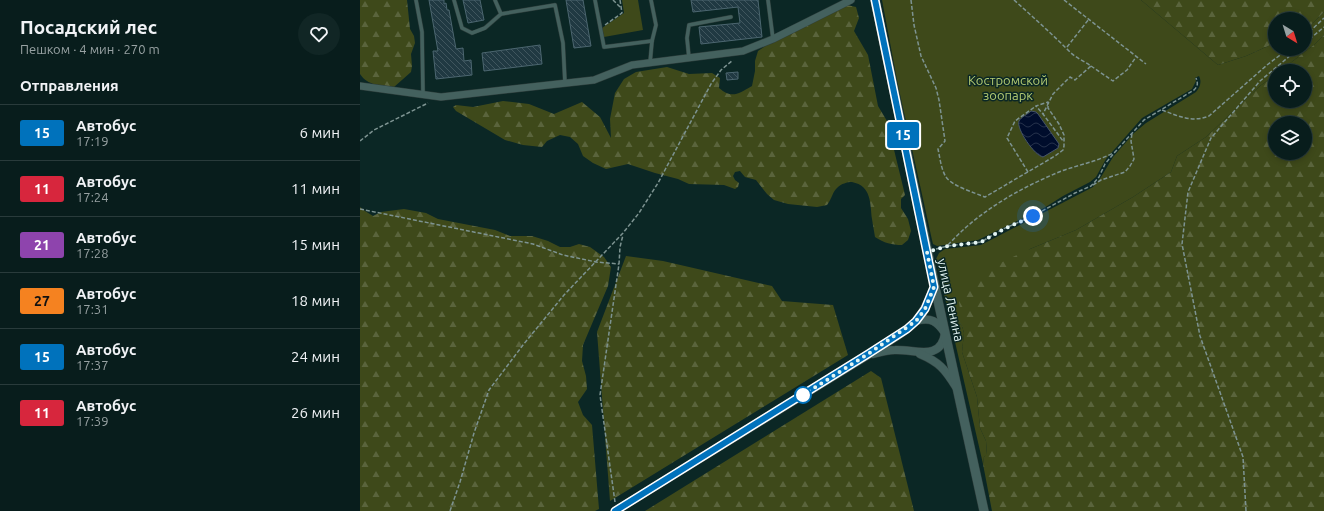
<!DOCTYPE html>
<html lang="ru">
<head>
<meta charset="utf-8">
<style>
	:root { --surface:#081d1c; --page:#112625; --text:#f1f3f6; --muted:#98a2a3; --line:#293b3b }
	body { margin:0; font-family:Ubuntu,sans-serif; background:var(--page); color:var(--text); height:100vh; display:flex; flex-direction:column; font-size:15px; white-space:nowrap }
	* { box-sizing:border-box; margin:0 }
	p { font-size:13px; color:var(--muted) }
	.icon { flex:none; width:22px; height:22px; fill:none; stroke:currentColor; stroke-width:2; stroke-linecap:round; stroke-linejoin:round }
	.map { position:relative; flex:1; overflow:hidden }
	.side { display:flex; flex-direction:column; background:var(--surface); width:360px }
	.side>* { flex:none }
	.badge { padding:0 8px; border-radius:3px; font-size:14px; line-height:26px }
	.needle { width:26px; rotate:142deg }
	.buttons { position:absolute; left:908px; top:12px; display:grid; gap:8px }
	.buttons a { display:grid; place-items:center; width:44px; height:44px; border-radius:50%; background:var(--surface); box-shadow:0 2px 6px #0003,0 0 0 1px var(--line); font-size:20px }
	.you { position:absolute; width:20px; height:20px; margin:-10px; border:3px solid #fff; border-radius:50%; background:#1a73e8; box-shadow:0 0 0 6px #1a73e833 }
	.map>.badge { position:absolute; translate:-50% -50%; box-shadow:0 0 0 2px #fff }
	h2 { padding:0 20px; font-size:15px; line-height:36px }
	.round { display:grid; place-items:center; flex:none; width:42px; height:42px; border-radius:21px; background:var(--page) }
	.head { display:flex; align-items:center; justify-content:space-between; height:68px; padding:0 20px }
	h1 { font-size:19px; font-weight:700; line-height:30px }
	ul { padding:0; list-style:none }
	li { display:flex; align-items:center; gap:12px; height:56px; padding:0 20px; border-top:1px solid var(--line) }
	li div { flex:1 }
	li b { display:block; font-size:15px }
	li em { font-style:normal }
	li .badge { min-width:44px; font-weight:700; text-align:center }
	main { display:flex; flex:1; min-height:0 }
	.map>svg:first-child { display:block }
</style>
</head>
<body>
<main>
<section class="side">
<div class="head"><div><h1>Посадский лес</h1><p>Пешком · 4 мин · 270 m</p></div><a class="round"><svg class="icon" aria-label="heart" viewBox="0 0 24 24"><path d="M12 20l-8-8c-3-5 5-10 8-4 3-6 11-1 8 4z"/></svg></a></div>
<h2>Отправления</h2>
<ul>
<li><span class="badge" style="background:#0072bc;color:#fff">15</span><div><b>Автобус</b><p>17:19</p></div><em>6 мин</em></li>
<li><span class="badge" style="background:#d7263d;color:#fff">11</span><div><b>Автобус</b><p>17:24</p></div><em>11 мин</em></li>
<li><span class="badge" style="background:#8e44ad;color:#fff">21</span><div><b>Автобус</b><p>17:28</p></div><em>15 мин</em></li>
<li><span class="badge" style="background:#f58220;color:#111">27</span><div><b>Автобус</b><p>17:31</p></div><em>18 мин</em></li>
<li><span class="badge" style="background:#0072bc;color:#fff">15</span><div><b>Автобус</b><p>17:37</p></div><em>24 мин</em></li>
<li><span class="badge" style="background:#d7263d;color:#fff">11</span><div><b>Автобус</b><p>17:39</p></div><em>26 мин</em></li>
</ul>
</section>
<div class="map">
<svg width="964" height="511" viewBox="0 0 964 511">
	<defs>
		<pattern id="forest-firs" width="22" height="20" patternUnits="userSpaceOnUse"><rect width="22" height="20" fill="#3e491a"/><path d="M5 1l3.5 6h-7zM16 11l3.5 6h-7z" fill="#5a643c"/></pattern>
		<pattern id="water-waves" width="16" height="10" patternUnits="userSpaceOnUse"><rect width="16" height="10" fill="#000d2c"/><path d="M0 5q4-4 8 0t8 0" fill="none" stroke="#25314b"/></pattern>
		<pattern id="building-back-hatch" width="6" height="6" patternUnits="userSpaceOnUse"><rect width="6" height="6" fill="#203942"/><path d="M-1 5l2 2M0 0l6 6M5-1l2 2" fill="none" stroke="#40565e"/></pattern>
	</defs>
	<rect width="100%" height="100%" fill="#0b2725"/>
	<g fill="#3e491a">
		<path d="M 262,0 L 278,0 L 283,30 L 244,37 L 242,28 L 264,13 Z"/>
		<path d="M 522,0 L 781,0 L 858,65 L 886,56 L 915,43 L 915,49 L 945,49 L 945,29 L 949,27 L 964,12 L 964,35 L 955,44 L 920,71 L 915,71 L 915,75 L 900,86 L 846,137 L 817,156 L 811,172 L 773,197 L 716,230 L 670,249 L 600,309 L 599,322 L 602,326 L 604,333 L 602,352 L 617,397 L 620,428 L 626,441 L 627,455 L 624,457 L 623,464 L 576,259 L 579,253 L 585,249 L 621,245 L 733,187 L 741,177 L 753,157 L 774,133 L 786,123 L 836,92 C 840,87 842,82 839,76 L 835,78 L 836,81 L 832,89 L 782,118 L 746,159 L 736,177 L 730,182 L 703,196 L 684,208 L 618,240 L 577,246 L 573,244 L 572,240 L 538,85 Z"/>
	</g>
	<g fill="url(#forest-firs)" fill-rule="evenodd">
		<path d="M 0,0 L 47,0 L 50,29 L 54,36 L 55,43 L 51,54 L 52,66 L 51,72 L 34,87 C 20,85 8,86 0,74 Z"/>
		<path d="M 781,0 L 964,0 L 964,12 L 949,27 L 945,29 L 945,19 L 915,19 L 915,43 L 886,56 L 858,65 Z"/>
		<path d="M 487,5 L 496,7 L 499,18 L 494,31 L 508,55 L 518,106 L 527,121 L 545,195 L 541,199 L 541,208 L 548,219 L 551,231 L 548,240 L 542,245 C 532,245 524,243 515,237 C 514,231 513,225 512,219 C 510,204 512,186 492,182 C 487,182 481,184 478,187 C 472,192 472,199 467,205 L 457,207 L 428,204 L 414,200 L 407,194 L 396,180 L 385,177 L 380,171 L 375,172 L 373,176 L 375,180 L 379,183 L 378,187 L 375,189 L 364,185 L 329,184 L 318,179 L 295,173 L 268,164 L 246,169 L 233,163 L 223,156 L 218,144 L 210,137 L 200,135 L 187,141 L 182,147 L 163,145 L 145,140 L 96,111 L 93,107 L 96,105 L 113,107 L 143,101 L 169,104 L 194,114 L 222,102 L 240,117 L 251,138 L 250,119 L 255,93 L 264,79 L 276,72 L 307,67 L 329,74 L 352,73 L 360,78 L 359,88 C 372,99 378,94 392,86 L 395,71 L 395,61 L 398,51 L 416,39 Z"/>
		<path d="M 964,35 L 964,511 L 632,511 L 623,464 L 624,457 L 627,454 L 626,441 L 620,428 L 617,397 L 602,352 L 604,333 L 602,326 L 596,317 L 596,311 L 600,309 L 599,302 L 604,289 L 614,278 L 625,270 L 670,249 L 716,230 L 773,197 L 811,172 L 817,156 L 846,137 L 900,86 L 915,75 L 915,101 L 945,101 L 945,71 L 920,71 L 955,44 ZM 915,123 L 945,123 L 945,153 L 915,153 Z"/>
		<path d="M 0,207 L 5,211 L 13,216 L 21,212 L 44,209 L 66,213 L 78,219 L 135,230 L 150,236 L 172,236 L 188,241 L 200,247 L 210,247 L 219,244 L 230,247 L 244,257 L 251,267 L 248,286 L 223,345 L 222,361 L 226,376 L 227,389 L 218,402 L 223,415 L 232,425 L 239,509 L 235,511 L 0,511 Z"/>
		<path d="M 266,256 L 303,261 L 412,286 L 422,301 L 473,305 L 488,355 L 250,501 L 237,332 Z"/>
		<path d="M 511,371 L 521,378 L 554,511 L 285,511 Z"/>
	</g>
	<path fill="url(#water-waves)" stroke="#445368" d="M 671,111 L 676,112 L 678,114 L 699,144 L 698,148 L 683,157 C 675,156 656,129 659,121 C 661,117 668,114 671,111 Z"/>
	<g fill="url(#building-back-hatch)" stroke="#4c6670">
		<path d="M 69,0 L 84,0 L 84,4 L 86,3 L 87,10 L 89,10 L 96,49 L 103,48 L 104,61 L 111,60 L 112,75 L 76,79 L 73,51 L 78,51 Z"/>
		<path d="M 103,0 L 120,0 L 124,20 L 108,23 Z"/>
		<path d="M 206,0 L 223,0 L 231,46 L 214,48 Z"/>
		<path d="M 331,0 L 398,0 L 402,37 L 341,44 L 339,27 L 380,23 L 378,7 L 333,12 Z"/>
		<path d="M 180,45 L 182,64 L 124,71 L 122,53 Z"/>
		<path d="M 378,72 L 378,79 L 367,80 L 366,73 Z"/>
	</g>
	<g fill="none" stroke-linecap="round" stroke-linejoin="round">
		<g stroke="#2e3e3c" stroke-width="4.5">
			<g id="service">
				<path d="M 56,0 L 62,32 L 63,94"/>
				<path d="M 94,0 L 102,28 L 112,33 L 125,28 L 141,14 L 195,5 L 203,43 L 205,83"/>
				<path d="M 135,0 L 141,14"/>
				<path d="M 235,0 L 244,47 L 292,41"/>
				<path d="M 408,0 L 413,39"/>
				<path d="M 329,58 L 327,38 L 329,25 L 371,17"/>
				<path d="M 290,63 L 292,41 L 296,25 L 291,0"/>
			</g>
		</g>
		<g stroke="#2e3e3c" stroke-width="8">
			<path id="minor" d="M 0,86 L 81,97 L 234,80 L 272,65 L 383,51 L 413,39 L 491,0"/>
		</g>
		<g stroke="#2e3e3c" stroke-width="9">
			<g id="tertiary">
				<path d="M 513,354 C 520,352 528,350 535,350 C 555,349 581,362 585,333 C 577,321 571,317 556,321"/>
				<path d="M 560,354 C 579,362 585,369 596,387"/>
				<path d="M 255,511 L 508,355 C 522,345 547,332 557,320 C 565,310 569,299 575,287"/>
			</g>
		</g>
		<g stroke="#2e3e3c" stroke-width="10">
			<path id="secondary" d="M 515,0 L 575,287 L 624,511"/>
		</g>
		<g stroke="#7d9391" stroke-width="1.5" stroke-dasharray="4 2" stroke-linecap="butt">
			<path d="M 253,0 L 261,8"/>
			<path d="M 551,0 L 554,25 L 561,56 L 576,88 L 579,100 L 585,141 L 578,149 C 580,158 581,169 586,177 C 592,186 615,193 625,197 L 695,156 L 703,150 L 704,146 L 704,135 L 699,124 L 688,108 L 688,102 L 676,106 L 683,114"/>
			<path d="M 654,0 C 673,17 692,34 710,52 C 716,58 724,61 731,66 L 715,80 L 710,77 L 693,94 L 683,114 L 703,141"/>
			<path d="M 704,0 L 786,64"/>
			<path d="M 245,25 L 262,13 L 260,0"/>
			<path d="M 945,36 L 964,18"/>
			<path d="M 945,43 L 964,27"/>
			<path d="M 707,47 L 729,19"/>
			<path d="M 731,66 L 753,81 L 767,70 L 776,57"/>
			<path d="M 802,110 C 818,116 832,123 849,116 L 907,65 L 928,49"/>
			<path d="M 0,141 L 14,130 L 68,103"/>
			<path d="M 668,172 L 647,138 L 655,121 L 676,106"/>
			<path d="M 733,185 L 741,180 L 765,172 L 770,166 L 774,159 L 771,141 L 772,133"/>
			<path d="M 0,209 L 173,244 L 203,255 L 236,262 L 259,264"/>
			<path d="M 588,245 C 618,212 658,189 699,172 C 717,165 736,162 753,153"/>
			<path d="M 576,249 L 588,246 L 621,242 L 643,229 L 673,216 L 715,193 L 731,186 L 739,177 L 745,164 L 755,152 L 784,120 L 834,90 C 838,86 838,83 836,78"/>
			<path d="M 255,502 L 240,395 L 259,264 L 260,247 L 263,235"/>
			<path d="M 90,511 L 100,482 L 114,433 L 129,390 L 163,345 L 204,295 L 263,233 L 279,213 L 298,183 L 351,84 L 361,70 L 373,60"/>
			<path d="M 886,511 L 883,457 L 840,336 L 822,244 L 828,192 L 851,138 L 900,81 L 938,49"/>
		</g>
		<use href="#service" stroke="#44615e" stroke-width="3.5"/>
		<use href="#minor" stroke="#44615e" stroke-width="7"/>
		<use href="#tertiary" stroke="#44615e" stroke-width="8"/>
		<use href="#secondary" stroke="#44615e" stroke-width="9"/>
	</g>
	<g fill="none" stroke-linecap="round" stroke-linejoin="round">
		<g stroke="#fff" stroke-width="9">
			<path id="line" d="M 255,511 L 508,354 L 547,329 L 556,321 L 565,309 L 574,287 L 515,0"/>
		</g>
		<use href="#line" stroke="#0072bc" stroke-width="6"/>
		<path stroke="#e4f5f3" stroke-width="4" stroke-dasharray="0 7.2" d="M 443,395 L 508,354 L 556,321 L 565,309 L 574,287 L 567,252 L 588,246 L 621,242 L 644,229 L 673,216"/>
	</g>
	<circle fill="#fff" stroke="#0072bc" stroke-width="2" cx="443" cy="395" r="8"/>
	<g text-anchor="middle" stroke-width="3" stroke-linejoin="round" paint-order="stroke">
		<g font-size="13" fill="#b4cb72" stroke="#0b2725">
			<text x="648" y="85">Костромской<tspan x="648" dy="15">зоопарк</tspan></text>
		</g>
		<g font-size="13" fill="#e4f5f3" stroke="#0b2725">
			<text transform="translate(591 300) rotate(78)" y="5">улица Ленина</text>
		</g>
	</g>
</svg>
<div class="buttons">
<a><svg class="needle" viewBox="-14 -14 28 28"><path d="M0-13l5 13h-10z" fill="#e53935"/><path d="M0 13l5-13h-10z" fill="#98a2a3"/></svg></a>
<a><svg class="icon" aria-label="locate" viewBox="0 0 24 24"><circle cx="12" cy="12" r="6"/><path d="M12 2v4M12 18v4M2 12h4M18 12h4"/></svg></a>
<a><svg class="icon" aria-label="layers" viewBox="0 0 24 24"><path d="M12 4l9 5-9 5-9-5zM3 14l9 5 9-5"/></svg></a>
</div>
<div class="you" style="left:673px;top:216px"></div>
<b class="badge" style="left:543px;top:135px;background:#0072bc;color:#fff">15</b>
</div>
</main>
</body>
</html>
